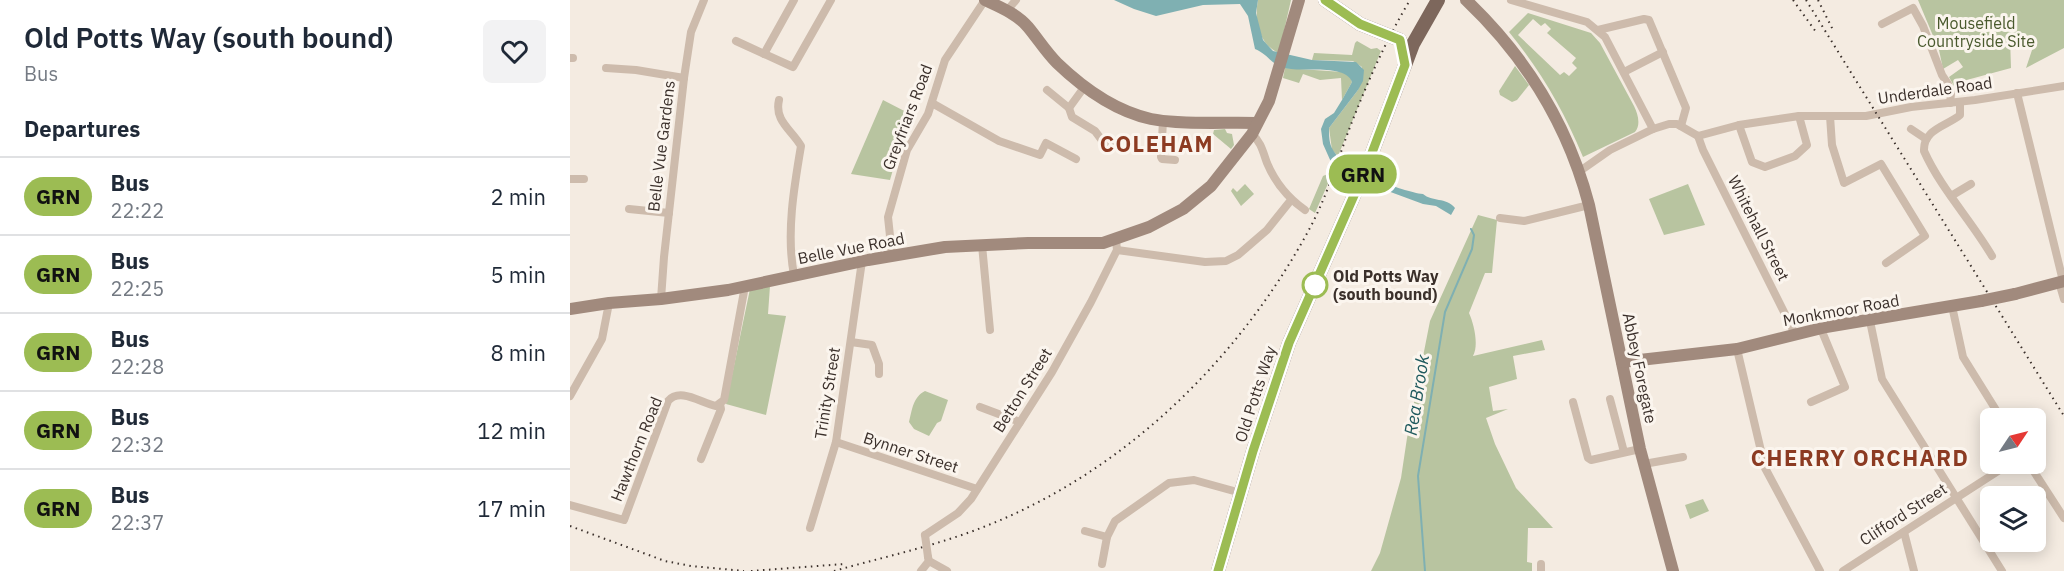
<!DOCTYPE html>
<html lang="en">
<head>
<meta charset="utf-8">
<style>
	:root { --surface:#fff; --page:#f2f2f3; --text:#1f2937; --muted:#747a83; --line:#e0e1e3 }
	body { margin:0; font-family:"IBM Plex Sans",sans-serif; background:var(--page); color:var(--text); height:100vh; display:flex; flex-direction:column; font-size:22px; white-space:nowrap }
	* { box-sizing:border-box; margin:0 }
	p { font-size:20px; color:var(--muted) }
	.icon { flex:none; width:33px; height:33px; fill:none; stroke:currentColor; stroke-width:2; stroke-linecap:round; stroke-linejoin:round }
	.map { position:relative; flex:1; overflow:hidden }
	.sheet { display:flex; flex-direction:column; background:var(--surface); width:570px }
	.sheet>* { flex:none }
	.badge { padding:0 12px; border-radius:20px; font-size:21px; line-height:39px }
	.needle { width:39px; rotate:55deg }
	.tools { position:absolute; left:1410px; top:408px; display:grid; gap:12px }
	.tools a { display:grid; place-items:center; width:66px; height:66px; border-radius:9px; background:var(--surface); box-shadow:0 3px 15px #0003; font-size:30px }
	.map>.badge { position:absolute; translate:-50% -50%; box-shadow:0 0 0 3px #fff }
	h2 { padding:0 24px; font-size:22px; line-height:54px }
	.round { display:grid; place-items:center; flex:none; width:63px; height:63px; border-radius:9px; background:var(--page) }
	.overview { display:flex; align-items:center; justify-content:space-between; height:102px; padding:0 24px }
	h1 { font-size:28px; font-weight:600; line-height:45px }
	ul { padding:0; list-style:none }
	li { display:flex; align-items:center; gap:18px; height:78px; padding:0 24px; border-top:2px solid var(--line) }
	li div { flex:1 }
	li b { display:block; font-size:22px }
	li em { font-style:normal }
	li .badge { min-width:66px; font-weight:700; text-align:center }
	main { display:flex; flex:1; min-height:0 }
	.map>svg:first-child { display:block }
</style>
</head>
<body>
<main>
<section class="sheet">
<div class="overview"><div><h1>Old Potts Way (south bound)</h1><p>Bus</p></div><a class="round"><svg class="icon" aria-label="heart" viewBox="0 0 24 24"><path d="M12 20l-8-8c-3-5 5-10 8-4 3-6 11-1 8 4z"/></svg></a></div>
<h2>Departures</h2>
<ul>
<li><span class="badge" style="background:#9cbc53;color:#111">GRN</span><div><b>Bus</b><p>22:22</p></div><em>2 min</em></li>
<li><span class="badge" style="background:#9cbc53;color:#111">GRN</span><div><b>Bus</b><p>22:25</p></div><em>5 min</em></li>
<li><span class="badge" style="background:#9cbc53;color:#111">GRN</span><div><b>Bus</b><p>22:28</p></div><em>8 min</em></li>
<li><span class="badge" style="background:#9cbc53;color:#111">GRN</span><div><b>Bus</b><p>22:32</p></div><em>12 min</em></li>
<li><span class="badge" style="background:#9cbc53;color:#111">GRN</span><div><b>Bus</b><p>22:37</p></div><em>17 min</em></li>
</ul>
</section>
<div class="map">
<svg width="1494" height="571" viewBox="0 0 1494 571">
	<rect width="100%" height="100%" fill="#f4ebe1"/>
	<g fill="#b8c4a0" fill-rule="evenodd">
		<path d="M 688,0 L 721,0 L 709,53 C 689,45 684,20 688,0 Z"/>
		<path d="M 1348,0 L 1494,0 L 1494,48 L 1456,68 L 1463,47 L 1449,37 L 1440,37 L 1441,68 L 1393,81 L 1384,86 L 1379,77 L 1393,67 L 1388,60 L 1373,69 L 1369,50 Z"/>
		<path d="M 958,13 L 1021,33 L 1030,43 L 1064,106 C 1068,114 1071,125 1065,132 L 1013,157 C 994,111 971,71 939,32 ZM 963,19 L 971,26 L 975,23 L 981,29 L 977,33 L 1006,58 L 1002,63 L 1007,68 L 999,76 L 994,72 L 990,75 L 948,35 Z"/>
		<path d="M 787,41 L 801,49 L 807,48 L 811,51 L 768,156 L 762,150 L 759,128 L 788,90 L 792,67 L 783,61 L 742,60 L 744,53 L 782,55 L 785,43 Z"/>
		<path d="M 945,66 L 959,85 L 947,100 L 942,102 L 930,95 L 929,91 Z"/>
		<path d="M 715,68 L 773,72 L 780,77 L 782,82 L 772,100 L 771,78 L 750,80 L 733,74 L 729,83 L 713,78 Z"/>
		<path d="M 313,100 L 344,116 L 328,152 L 320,180 L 281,174 Z"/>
		<path d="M 655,129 L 657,133 L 662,134 L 664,145 L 661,149 L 643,134 L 644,130 Z"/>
		<path d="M 762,168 L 764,170 L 745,213 L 739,209 L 753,176 L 760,173 Z"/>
		<path d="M 675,184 L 684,194 L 671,206 L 661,191 L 663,188 L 667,192 Z"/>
		<path d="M 1118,184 L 1135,225 L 1094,235 L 1079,199 Z"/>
		<path d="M 908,215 L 927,220 L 922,273 L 915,273 L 899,313 C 904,324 909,345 903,356 L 972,340 L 975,350 L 943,356 L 947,379 L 919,387 L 923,411 L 938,409 L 916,418 L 925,444 L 946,488 L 983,528 L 958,528 L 957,562 L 962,563 L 962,571 L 801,571 L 810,553 L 831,478 L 837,438 L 860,321 Z"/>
		<path d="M 200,286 L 198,314 L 216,316 L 196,415 L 156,404 L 180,289 Z"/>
		<path d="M 355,391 L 378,400 L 371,421 L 367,423 L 359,436 L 344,429 L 339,422 C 342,410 343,397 355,391 Z"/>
		<path d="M 1133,499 L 1139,511 L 1120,519 L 1115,505 Z"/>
	</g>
	<path fill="#7fb0b2" d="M 544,0 L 688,0 L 686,13 L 693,40 L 703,51 L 742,60 L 786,62 L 794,70 L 793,81 L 788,90 L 759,128 C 759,135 759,144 763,150 C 773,169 833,192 853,194 C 862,202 876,197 885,208 L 881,215 L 866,206 L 853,204 L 807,187 L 800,181 L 778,176 L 774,180 L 762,168 L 761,162 L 753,144 L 751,129 L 755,119 L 764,113 L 772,100 L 782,82 C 776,65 737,71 721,69 C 701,67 700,55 685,49 L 678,16 L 670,4 L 633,5 L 586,16 L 564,9 Z"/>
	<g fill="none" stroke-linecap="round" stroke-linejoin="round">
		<path stroke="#7fb0b2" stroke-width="2" d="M 855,571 L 848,476 L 875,312 L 902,249 L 904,235 L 901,229"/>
		<g stroke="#cdbbac" stroke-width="8">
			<path d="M 941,0 L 1017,22 L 1035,37 L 1083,129"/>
			<path d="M 440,7 L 446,0"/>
			<path d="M 1312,24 L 1343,8 L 1353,26 L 1372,75 L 1378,84 L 1381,94 L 1380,103"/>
			<path d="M 1028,30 L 1074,19 L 1079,20 L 1116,108 L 1111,126"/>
			<path d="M 166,41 L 223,67 L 261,0"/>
			<path d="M 194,54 L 224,0"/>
			<path d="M 0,58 L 3,58"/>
			<path d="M 36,68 L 66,70 L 114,78"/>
			<path d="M 1054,72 L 1093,52"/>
			<path d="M 477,90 L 499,108 L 502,117 L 525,131 L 531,139 L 542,145"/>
			<path d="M 1447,93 L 1493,281"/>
			<path d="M 209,100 C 204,121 222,130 231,146 C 224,187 216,234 224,275"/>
			<path d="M 1390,102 L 1390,115 C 1377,126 1353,129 1354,151 C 1371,189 1401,220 1422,256"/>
			<path d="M 362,103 L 429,141 L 470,155 L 476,143 L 506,159"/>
			<path d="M 499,108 L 515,86"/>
			<path d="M 1260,116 L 1262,145 L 1274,183 L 1311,164 L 1355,236 L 1316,263"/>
			<path d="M 593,121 L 591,157 L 592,159 L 605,160"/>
			<path d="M 1169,125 L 1182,162 L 1195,167 L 1225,156 L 1237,145 L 1229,116"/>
			<path d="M 1341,129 L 1356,139"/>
			<path d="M 682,134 C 691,142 693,152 697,163 C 705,182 718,198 735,210"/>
			<path d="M 1128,136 L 1133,150 L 1225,334"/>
			<path d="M 1010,171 L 1040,150 L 1083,129 L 1099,124 L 1107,124 L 1128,136 L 1169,125 L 1229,116 L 1296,116 L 1341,107 L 1405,100 L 1494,86"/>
			<path d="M 0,179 L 14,179"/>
			<path d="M 1381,196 L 1401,184"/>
			<path d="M 59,209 L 99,213"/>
			<path d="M 930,218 L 954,221 L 1019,205"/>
			<path d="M 412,245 L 420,330"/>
			<path d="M 547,250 L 635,262 L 656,261 L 668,255 L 697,230 L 721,200"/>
			<path d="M 322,255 L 318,217 L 337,150 L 358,114 L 375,60 L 415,0"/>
			<path d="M 1489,282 L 1494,299"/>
			<path d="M 91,299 L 94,257 L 114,78 L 121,32 L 134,0"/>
			<path d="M 1382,306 L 1393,357 L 1431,418"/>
			<path d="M 1300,321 L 1312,379 L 1432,571"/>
			<path d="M 281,342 L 302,345 L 309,364 L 309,374"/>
			<path d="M 1167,349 L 1195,468 L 1250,571"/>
			<path d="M 0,396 L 32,339 L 39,303"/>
			<path d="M 1040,399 L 1054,452"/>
			<path d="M 1003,402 L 1018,458 L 1021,460 L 1070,449"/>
			<path d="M 1241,402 L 1275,387 L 1251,329"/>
			<path d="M 410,407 L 450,422"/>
			<path d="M 266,442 L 407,489"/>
			<path d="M 131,459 L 151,409 L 150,404"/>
			<path d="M 1074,464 L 1113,457"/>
			<path d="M 1459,464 L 1494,518"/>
			<path d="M 0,505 L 54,520 L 98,401 C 110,387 131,403 146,406 L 154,400 L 175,286"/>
			<path d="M 240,528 L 266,442 L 292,261"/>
			<path d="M 515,531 L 537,537"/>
			<path d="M 1334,532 L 1344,571"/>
			<path d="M 355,535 L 388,513 L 401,499 L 482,372 L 521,302 L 547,250 L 546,240"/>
			<path d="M 358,557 L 359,561 L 377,571"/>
			<path d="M 532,564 L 537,537 L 545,521 L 599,483 L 624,480 L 671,493"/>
			<path d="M 351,571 L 359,561"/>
			<path d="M 971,571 L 971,564"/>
			<path d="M 1273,571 L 1439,464"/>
		</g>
		<g stroke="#a18a7d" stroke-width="12">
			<path d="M 415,0 C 430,7 447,14 458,27 C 468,39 476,52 487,63 C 513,88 545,111 581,119 C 611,125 655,122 687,123"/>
			<path d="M 896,0 C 956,57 998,125 1019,205 L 1070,449 L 1103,571"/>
			<path d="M 1445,294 L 1494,281"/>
			<path d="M 0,309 L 39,303 L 91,299 L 158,290 L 298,260 L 375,247 L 458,243 L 533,243 L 579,227 L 613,209 L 641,186 L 682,134 L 699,101 L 729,0"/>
			<path d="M 1052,362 L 1167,349 L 1256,327 L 1411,301"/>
		</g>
		<g stroke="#7d675c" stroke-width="14">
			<path d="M 755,0 L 790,24 L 830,40 L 831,43"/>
			<path d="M 648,571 L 683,451 L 719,343 L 797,166 L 843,44 L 868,0"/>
		</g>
		<g stroke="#3b302b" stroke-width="2" stroke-dasharray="1.5 4.5" stroke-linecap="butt">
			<path d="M 1223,0 L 1246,32"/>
			<path d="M 1236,0 L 1494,416"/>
			<path d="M 1248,0 L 1263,30"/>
			<path d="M 0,526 L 95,561 L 121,566 L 174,571"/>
			<path d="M 181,571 L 274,564"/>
			<path d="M 264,571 C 317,556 370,545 421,524 C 559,468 673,355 742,224 C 758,193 768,159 780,127 C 797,83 816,40 840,0"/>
		</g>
		<path stroke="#cdbbac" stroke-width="8" d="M 355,535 L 358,557"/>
		<path stroke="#a18a7d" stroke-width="12" d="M 1411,301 L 1445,294"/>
	</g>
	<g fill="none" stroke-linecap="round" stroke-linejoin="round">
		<g stroke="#fff" stroke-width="14">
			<path id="line" d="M 648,571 L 683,451 L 719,343 L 797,166 L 835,65 L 830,40 L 790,24 L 755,0"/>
		</g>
		<use href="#line" stroke="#9cbc53" stroke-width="9"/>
	</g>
	<circle fill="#fff" stroke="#9cbc53" stroke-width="3" cx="745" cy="285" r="12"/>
	<g text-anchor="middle" stroke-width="6" stroke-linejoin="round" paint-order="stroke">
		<g font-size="16" fill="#4a5a2e" stroke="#fbf5ee">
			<text x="1406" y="29">Mousefield<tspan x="1406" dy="18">Countryside Site</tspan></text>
		</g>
		<g font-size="16" fill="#3b302b" stroke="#fbf5ee">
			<text transform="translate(1365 90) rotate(-8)" y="6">Underdale Road</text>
			<text transform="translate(337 117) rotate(-69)" y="6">Greyfriars Road</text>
			<text transform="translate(91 146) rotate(-83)" y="6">Belle Vue Gardens</text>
			<text transform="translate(1189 228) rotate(63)" y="6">Whitehall Street</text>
			<text transform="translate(281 248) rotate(-11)" y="6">Belle Vue Road</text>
			<text transform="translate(1271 310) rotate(-10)" y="6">Monkmoor Road</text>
			<text transform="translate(1070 368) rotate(78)" y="6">Abbey Foregate</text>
			<text transform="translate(452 390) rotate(-58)" y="6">Betton Street</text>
			<text transform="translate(257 393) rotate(-81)" y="6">Trinity Street</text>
			<text transform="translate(685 394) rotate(-72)" y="6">Old Potts Way</text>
			<text transform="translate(66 449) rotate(-68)" y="6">Hawthorn Road</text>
			<text transform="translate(341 452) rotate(18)" y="6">Bynner Street</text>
			<text transform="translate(1333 514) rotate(-33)" y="6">Clifford Street</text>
		</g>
		<g font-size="16" font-weight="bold" fill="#3b302b" stroke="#fbf5ee" text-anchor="start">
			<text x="763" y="282">Old Potts Way<tspan x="763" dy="18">(south bound)</tspan></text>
		</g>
		<g font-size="18" font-style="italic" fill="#1f5a5e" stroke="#fbf5ee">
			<text transform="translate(847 395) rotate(-81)" y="6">Rea Brook</text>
		</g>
		<g font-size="22" font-weight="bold" letter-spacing="1.5" fill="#8c3b22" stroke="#fbf5ee">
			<text x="587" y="152">COLEHAM</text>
			<text x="1290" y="466">CHERRY ORCHARD</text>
		</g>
	</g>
</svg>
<div class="tools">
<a><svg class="needle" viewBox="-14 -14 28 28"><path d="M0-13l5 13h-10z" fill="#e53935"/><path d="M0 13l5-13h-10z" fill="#747a83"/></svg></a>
<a><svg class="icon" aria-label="layers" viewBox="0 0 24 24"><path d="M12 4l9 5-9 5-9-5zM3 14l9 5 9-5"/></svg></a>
</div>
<b class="badge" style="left:793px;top:174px;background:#9cbc53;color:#111">GRN</b>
</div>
</main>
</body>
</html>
